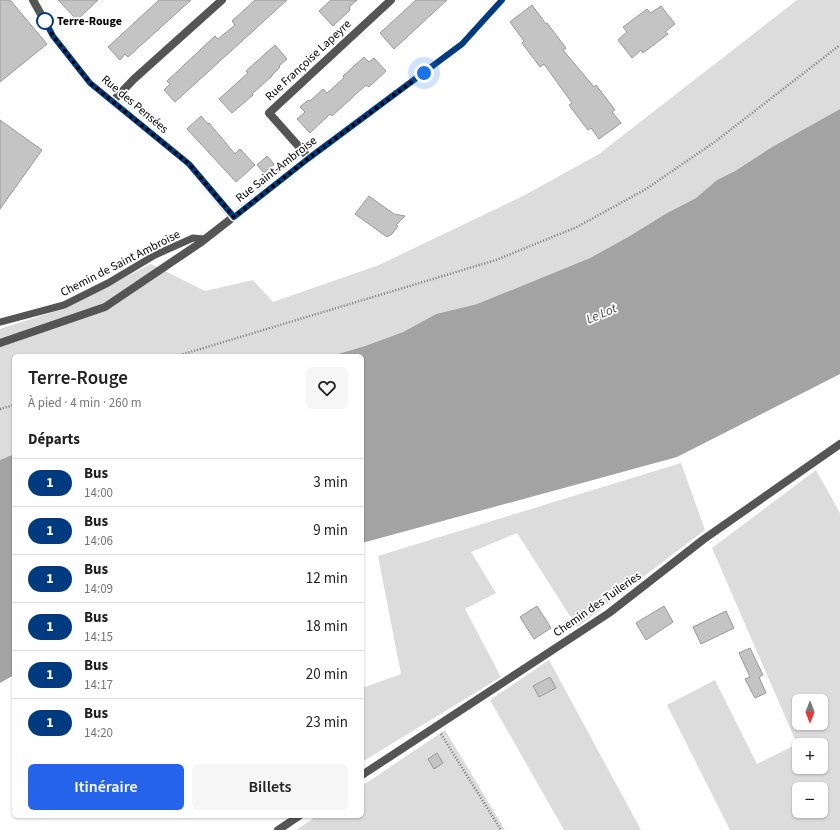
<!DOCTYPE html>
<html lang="fr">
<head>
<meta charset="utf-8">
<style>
	:root { --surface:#fff; --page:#f6f6f6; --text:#222; --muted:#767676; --line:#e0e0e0; --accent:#2563eb }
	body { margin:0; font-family:"Source Sans 3",sans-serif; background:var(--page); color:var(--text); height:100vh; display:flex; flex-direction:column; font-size:15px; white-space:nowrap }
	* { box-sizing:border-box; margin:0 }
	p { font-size:13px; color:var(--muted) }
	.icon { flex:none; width:22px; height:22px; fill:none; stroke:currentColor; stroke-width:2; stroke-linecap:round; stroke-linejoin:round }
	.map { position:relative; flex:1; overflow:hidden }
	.panel { position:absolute; left:12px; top:354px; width:352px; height:464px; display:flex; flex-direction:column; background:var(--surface); border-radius:6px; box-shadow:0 1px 3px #0004 }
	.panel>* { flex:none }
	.badge { padding:0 8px; border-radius:13px; font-size:14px; line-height:26px }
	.needle { width:26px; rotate:180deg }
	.tools { position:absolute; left:792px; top:694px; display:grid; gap:8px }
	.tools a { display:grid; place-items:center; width:36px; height:36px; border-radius:6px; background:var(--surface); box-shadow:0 1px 3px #0004; font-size:20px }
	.you { position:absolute; width:20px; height:20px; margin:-10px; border:3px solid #fff; border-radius:50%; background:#1a73e8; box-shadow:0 0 0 6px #1a73e833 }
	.map>.badge { position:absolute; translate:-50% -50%; box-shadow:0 0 0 2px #fff }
	h2 { padding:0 16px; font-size:15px; line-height:36px }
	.round { display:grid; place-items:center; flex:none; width:42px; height:42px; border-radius:6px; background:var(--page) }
	.summary { display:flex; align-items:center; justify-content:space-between; height:68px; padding:0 16px }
	h1 { font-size:19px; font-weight:600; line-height:30px }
	.button { display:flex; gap:8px; margin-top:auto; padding:8px 16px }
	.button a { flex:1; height:46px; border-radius:6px; background:var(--accent); color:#fff; font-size:16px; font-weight:600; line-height:46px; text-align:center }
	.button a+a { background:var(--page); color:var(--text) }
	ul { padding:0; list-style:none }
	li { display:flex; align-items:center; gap:12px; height:48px; padding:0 16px; border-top:1px solid var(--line) }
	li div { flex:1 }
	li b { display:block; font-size:15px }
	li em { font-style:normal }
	li .badge { min-width:44px; font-weight:700; text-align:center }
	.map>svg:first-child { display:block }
</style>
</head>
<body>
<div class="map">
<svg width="840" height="830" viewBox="0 0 840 830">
	<rect width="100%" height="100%" fill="#fff"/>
	<g fill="#dcdcdc" fill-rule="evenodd">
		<path d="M 797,0 L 840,0 L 840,109 L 772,147 L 735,171 L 717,180 L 696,198 L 667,213 L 628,237 L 590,258 L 477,304 L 436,314 L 403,332 L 365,346 L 331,356 L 14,356 L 14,454 L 0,460 L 0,329 L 62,309 L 151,264 L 205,291 L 253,280 L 273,302 L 379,265 L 525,195 L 599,154 Z"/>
		<path d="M 681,463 L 705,530 L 577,627 L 517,533 L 471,552 L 496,593 L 465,609 L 501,677 L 362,762 L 362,688 L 401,674 L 378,556 Z"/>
		<path d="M 816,470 L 840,513 L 840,830 L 730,830 L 667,705 L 715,680 L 757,764 L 797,744 L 712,548 ZM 799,701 L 821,701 L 821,723 L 799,723 ZM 799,745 L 821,745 L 821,767 L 799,767 ZM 799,789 L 821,789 L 821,811 L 799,811 Z"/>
		<path d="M 549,660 L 641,830 L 564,830 L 490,700 Z"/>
		<path d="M 445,730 L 505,830 L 296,830 L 317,816 L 362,816 L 362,786 Z"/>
	</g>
	<g fill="#a3a3a3">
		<path d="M 840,109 L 840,374 L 677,457 L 362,543 L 362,356 L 331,356 L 365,346 L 403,332 L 436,314 L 477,304 L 590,258 L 628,237 L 667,213 L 696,198 L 717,180 L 735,171 L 772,147 Z"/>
		<path d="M 14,454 L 14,675 L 0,683 L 0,460 Z"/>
	</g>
	<g fill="#c4c4c4" stroke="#999">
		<path d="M 0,0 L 10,0 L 47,44 L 0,82 Z"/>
		<path d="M 58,0 L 98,0 L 77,20 Z"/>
		<path d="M 159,0 L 191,0 L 128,57 L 125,54 L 120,60 L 108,47 Z"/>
		<path d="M 255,0 L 287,0 L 175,102 L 164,90 L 170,84 L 167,81 L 215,36 L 218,39 L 235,25 L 232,21 Z"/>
		<path d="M 331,0 L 357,0 L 349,7 L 350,10 L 333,26 L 319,11 Z"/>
		<path d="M 416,0 L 447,0 L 394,49 L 380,33 Z"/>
		<path d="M 532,5 L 546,24 L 547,23 L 566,48 L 563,50 L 594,87 L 596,85 L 615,110 L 612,112 L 621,123 L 599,139 L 591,128 L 588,130 L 569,105 L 572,103 L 544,64 L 540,67 L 522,43 L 524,41 L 510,22 Z"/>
		<path d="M 661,6 L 675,24 L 665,32 L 668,34 L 643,53 L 641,50 L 632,58 L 618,40 L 627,32 L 623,27 L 647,9 L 651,13 Z"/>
		<path d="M 275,45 L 287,59 L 279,66 L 280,67 L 272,75 L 272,76 L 252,94 L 253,95 L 232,113 L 219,99 L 248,73 L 246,71 Z"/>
		<path d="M 364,57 L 369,62 L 374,58 L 386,71 L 369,87 L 366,85 L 332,116 L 330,114 L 310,133 L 297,119 L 305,112 L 300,107 L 308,100 L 310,101 L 323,89 L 327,93 L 344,78 L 343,76 Z"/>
		<path d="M 201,116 L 208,124 L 209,123 L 235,154 L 240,149 L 255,165 L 236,182 L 187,129 Z"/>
		<path d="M 0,120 L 42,150 L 0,209 Z"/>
		<path d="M 267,156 L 274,164 L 264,173 L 257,165 Z"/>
		<path d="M 369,196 L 394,214 L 405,216 L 396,225 L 398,226 L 392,234 L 387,237 L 355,214 Z"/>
		<path d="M 537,606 L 551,628 L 534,639 L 520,617 Z"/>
		<path d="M 664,606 L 673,622 L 646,640 L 636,623 Z"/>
		<path d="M 726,611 L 734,628 L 701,644 L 693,627 Z"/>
		<path d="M 750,648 L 763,675 L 759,677 L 766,693 L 755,698 L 745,679 L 750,677 L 739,653 Z"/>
		<path d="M 550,677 L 556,688 L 539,697 L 533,686 Z"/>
		<path d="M 437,753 L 443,763 L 434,769 L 428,759 Z"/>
	</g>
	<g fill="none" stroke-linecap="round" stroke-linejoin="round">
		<g stroke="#777" stroke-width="2.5" stroke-dasharray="1 2" stroke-linecap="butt">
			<path d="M 177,356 L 496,260 L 577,227 L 646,189 L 716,141 L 840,45"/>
			<path d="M 0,409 L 14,405"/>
			<path d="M 441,734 L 501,830"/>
		</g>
		<path stroke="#555" stroke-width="7" d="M 0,322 L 64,305 L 108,283 L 155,255 L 193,238 L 204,239"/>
		<g stroke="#555" stroke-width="8">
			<path d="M 33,0 L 53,36 L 90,83 L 189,164 L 233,217"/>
			<path d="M 113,101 L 134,79 L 222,0"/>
			<path d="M 309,158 L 269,113 L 391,0"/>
			<path d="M 0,343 L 105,307 L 200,243 L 309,158 L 462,44 L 502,0"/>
			<path d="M 362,775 L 609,613 L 704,539 L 840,444"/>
			<path d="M 278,830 L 299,816"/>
		</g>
	</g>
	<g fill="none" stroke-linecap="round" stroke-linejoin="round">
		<g stroke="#fff" stroke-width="9">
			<path id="line" d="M 45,21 L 53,36 L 90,83 L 189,164 L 234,217 L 309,158 L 462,44 L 502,0"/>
		</g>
		<use href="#line" stroke="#003b80" stroke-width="6"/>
		<path stroke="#000" stroke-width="4" stroke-dasharray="0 7.2" d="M 45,21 L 53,36 L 90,83 L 189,164 L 234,217 L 309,158 L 424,73"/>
	</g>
	<circle fill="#fff" stroke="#003b80" stroke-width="2" cx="45" cy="21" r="8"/>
	<g text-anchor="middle" stroke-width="3.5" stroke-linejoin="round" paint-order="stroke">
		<g font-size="12" font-weight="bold" fill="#000" stroke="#fff" text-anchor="start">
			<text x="57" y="25">Terre-Rouge</text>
		</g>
		<g font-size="12" fill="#000" stroke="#fff">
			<text transform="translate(308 60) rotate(-43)" y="4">Rue Françoise Lapeyre</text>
			<text transform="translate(135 104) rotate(40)" y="4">Rue des Pensées</text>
			<text transform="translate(276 169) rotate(-38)" y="4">Rue Saint-Ambroise</text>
			<text transform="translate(120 263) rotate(-27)" y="4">Chemin de Saint Ambroise</text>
			<text transform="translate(597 604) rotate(-35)" y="4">Chemin des Tuileries</text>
		</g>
		<g font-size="13" font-style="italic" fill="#444" stroke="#fff">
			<text transform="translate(601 313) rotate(-23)" y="5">Le Lot</text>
		</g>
	</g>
</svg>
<div class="tools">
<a><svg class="needle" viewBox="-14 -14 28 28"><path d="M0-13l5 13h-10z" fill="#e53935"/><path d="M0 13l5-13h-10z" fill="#767676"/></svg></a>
<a>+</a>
<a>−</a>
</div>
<div class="you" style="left:424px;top:73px"></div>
<section class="panel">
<div class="summary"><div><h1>Terre-Rouge</h1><p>À pied · 4 min · 260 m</p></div><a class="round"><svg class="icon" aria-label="heart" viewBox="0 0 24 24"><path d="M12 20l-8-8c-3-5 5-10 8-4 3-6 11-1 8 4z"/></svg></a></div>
<h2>Départs</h2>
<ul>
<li><span class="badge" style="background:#003b80;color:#fff">1</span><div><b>Bus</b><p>14:00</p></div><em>3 min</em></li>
<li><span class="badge" style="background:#003b80;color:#fff">1</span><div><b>Bus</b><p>14:06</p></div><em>9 min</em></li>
<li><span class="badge" style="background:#003b80;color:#fff">1</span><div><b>Bus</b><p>14:09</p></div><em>12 min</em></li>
<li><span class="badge" style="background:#003b80;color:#fff">1</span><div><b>Bus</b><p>14:15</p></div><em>18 min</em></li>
<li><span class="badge" style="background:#003b80;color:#fff">1</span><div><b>Bus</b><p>14:17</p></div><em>20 min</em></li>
<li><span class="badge" style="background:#003b80;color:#fff">1</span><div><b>Bus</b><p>14:20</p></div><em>23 min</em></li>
</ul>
<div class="button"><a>Itinéraire</a><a>Billets</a></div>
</section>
</div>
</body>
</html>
